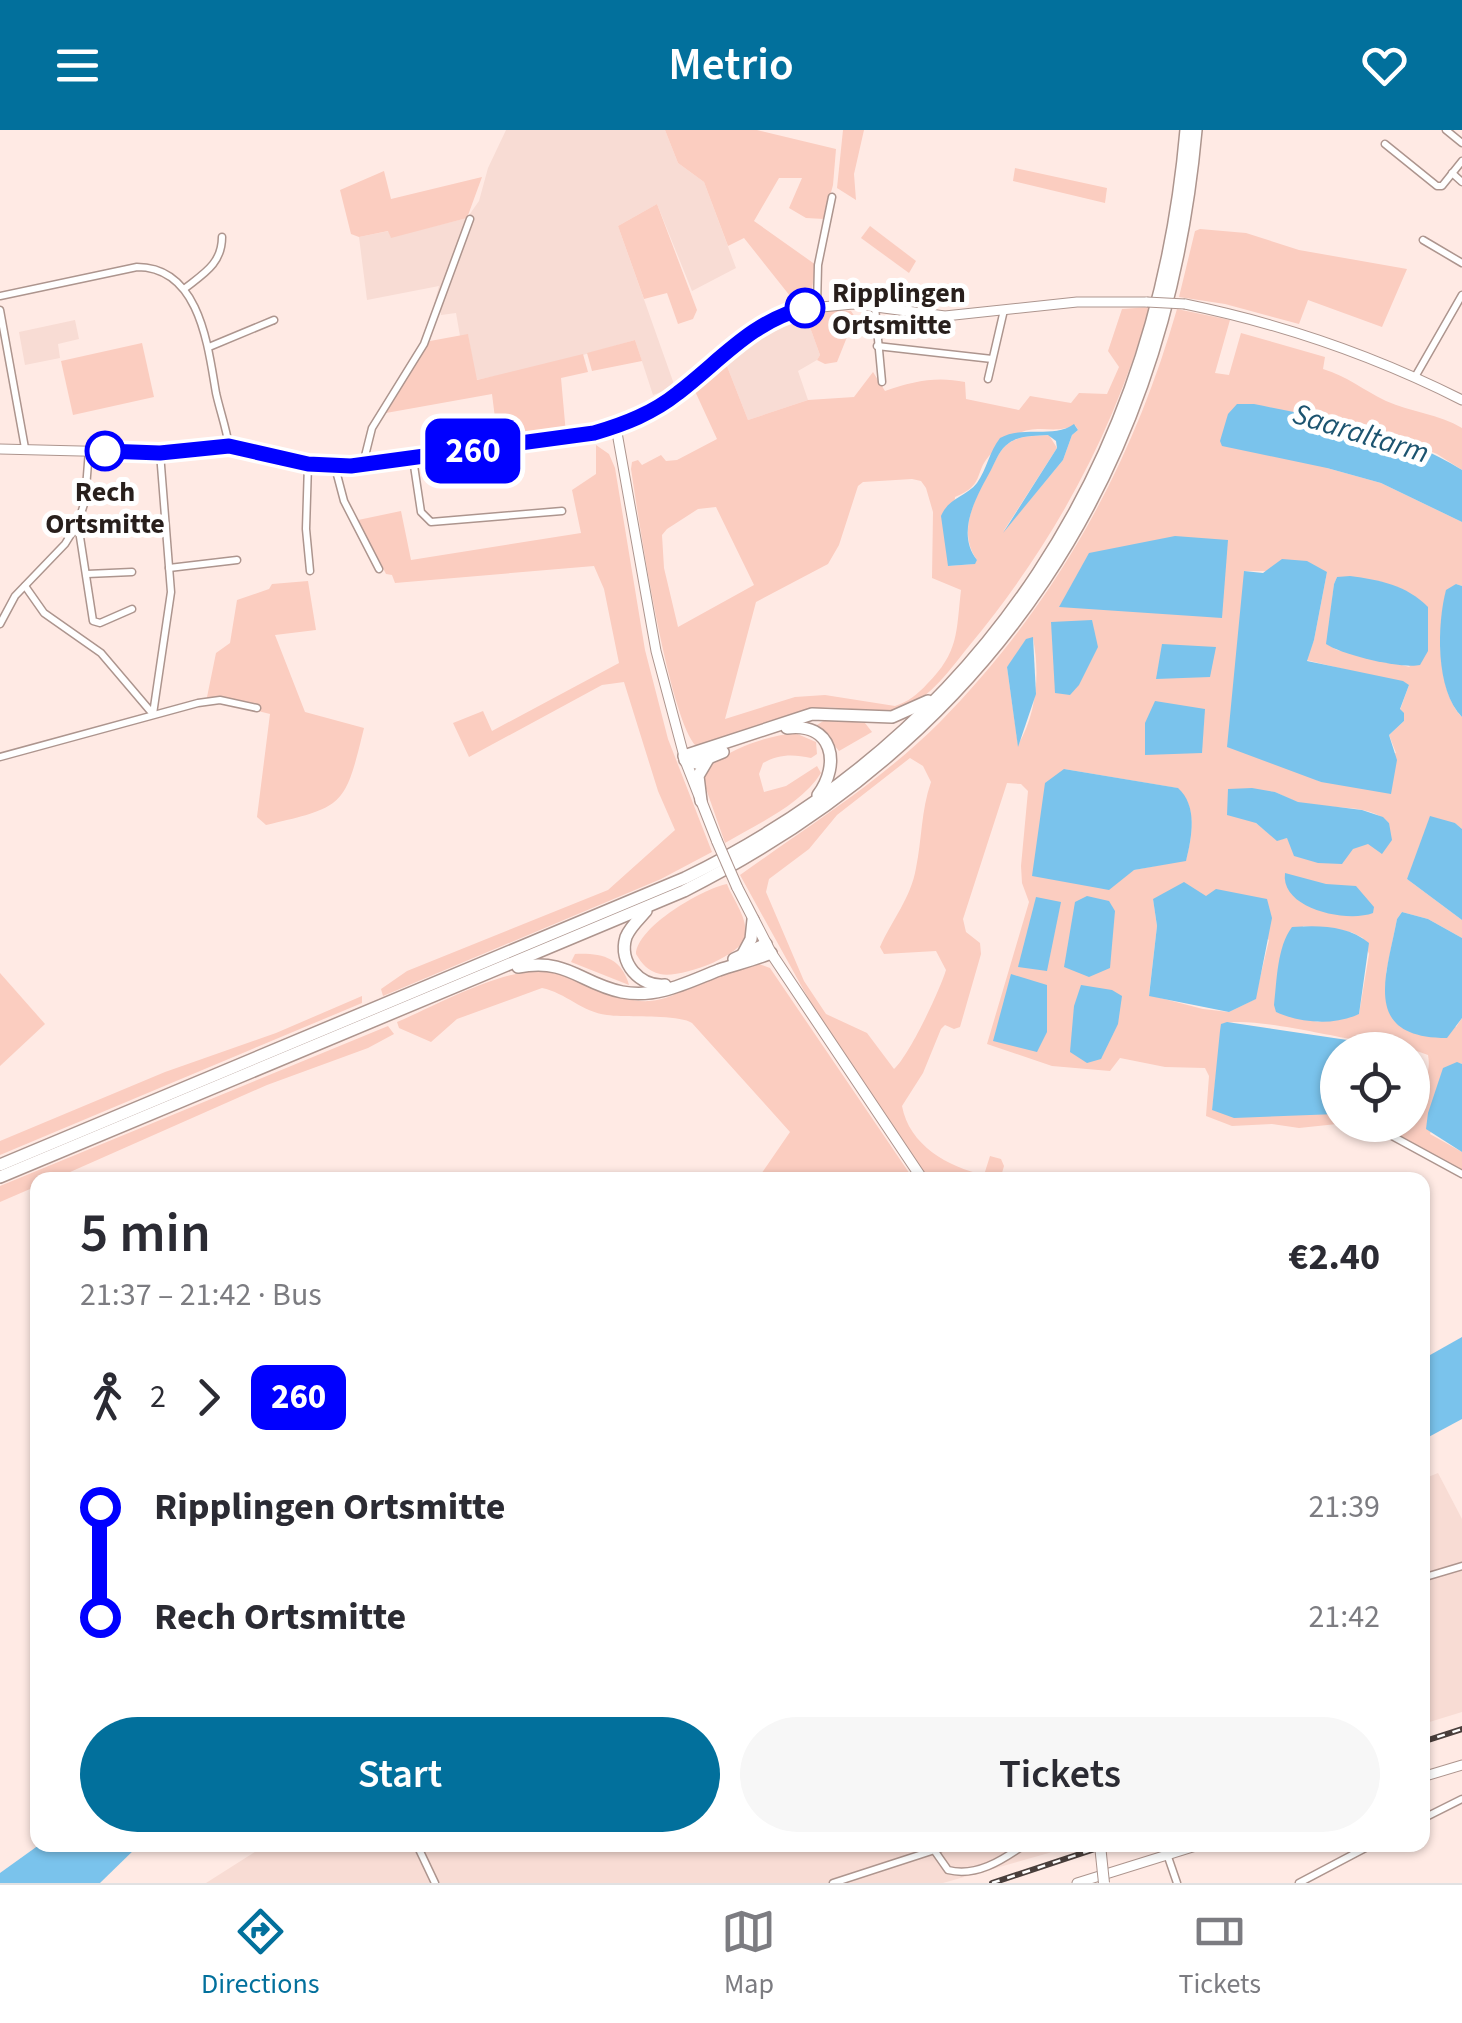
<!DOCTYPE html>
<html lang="en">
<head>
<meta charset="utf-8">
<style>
	:root { --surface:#fff; --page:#f7f7f7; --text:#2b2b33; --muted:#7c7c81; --line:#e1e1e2; --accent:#02709c }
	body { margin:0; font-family:"Source Sans 3",sans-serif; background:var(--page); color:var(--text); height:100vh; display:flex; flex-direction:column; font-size:38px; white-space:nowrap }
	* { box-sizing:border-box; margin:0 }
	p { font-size:32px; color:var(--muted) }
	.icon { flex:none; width:55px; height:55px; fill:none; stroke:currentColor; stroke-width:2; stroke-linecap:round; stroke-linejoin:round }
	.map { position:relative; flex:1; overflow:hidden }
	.side { position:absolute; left:30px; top:1042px; width:1400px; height:680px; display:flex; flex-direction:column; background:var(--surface); border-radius:20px; box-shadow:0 2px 8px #0004 }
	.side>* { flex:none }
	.badge { padding:0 20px; border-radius:15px; font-size:35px; line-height:65px }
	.fabs { position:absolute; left:1320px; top:902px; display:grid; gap:20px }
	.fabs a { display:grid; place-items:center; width:110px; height:110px; border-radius:50%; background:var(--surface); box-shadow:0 2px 8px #0004; font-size:50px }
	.map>.badge { position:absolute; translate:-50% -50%; box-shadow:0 0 0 5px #fff }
	.legs { display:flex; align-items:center; gap:15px; height:110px; padding:0 50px; font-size:32px }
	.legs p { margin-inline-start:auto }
	.headline { display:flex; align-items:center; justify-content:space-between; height:170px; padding:0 50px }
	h1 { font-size:55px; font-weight:600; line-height:75px }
	.action { display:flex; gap:20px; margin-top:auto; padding:20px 50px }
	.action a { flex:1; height:115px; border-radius:60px; background:var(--accent); color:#fff; font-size:40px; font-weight:600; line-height:115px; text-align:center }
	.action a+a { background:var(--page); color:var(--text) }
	ul { padding:0 50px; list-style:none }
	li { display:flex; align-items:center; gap:35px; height:110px; font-size:38px }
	li i { display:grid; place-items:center; width:15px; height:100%; margin:0 12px; background:currentColor }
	li i::after { content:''; width:25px; height:25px; margin:-12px; border:8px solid; border-radius:50%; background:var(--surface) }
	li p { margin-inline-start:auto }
	li:first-child i { background:linear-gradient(#0000 50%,currentColor 0) }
	li:last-child i { background:linear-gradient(currentColor 50%,#0000 0) }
	header { display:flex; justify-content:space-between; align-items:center; height:130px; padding:0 50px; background:var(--accent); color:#fff; font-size:45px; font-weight:600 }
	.dock { display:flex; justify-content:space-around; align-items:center; height:140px; border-top:2px solid var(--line); background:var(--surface); font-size:28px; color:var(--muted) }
	.dock a { display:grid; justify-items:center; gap:5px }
	.dock .selected { color:var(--accent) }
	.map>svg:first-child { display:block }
</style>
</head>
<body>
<header><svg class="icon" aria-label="menu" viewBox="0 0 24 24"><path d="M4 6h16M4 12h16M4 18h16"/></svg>Metrio<svg class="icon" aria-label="heart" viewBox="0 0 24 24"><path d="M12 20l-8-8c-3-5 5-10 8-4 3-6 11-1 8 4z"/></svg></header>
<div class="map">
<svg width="1462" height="1753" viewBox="0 0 1462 1753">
	<rect width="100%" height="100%" fill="#ffeae4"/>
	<g fill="#f8dcd4">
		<path d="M 506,0 L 665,0 L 678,33 L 704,52 L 736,138 L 692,161 L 657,74 L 618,96 L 675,257 L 653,265 L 635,210 L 548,235 L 476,250 L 468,205 L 460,206 L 456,183 L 441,185 L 440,174 L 434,174 L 439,156 L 367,170 L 359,107 L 389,101 L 391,107 L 467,88 L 479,71 L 488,38 Z"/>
		<path d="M 807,189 L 820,225 L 817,230 L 798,241 L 808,270 L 748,290 L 725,231 L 769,196 L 779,192 L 781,196 Z"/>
		<path d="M 75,190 L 79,209 L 58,214 L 60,228 L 25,235 L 19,202 Z"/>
		<path d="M 1438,1343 L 1462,1389 L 1462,1582 L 1423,1594 L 1423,1349 Z"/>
		<path d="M 266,1715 L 1077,1715 L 943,1753 L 206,1753 Z"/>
	</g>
	<g fill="#fbcdc0" fill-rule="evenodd">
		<path d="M 665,0 L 757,0 L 836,19 L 833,55 L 824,89 L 806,88 L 789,78 L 802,48 L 779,48 L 754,91 L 816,135 L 811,164 L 794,171 L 744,108 L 728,116 L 704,52 L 678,33 Z"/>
		<path d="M 843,0 L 864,0 L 854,44 L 856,70 L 837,58 Z"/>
		<path d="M 1015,38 L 1107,58 L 1105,73 L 1013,51 Z"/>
		<path d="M 384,41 L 391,69 L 482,47 L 467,88 L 391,108 L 388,101 L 359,107 L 351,104 L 340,60 Z"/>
		<path d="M 657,74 L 697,180 L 693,189 L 678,194 L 667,163 L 644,169 L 618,96 Z"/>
		<path d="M 870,96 L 916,131 L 909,143 L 861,108 Z"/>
		<path d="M 1200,99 L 1246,103 L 1299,120 L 1407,139 L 1382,197 L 1308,170 L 1299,194 L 1225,174 L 1179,167 L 1195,101 Z"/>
		<path d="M 1150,177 C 1112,306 1054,413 969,516 C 952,537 930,569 903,578 C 875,588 849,575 820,578 C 785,582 733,606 698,618 C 669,595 638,385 631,339 L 632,332 L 638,330 L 642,335 L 661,325 L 666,331 L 677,330 L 717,309 L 694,259 L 725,231 L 748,290 L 808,270 L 854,267 L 873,242 L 885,261 C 913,251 937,246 965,252 L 966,269 L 1019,280 L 1030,266 L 1071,273 L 1079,263 L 1107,264 L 1119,237 L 1108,221 L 1122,179 ZM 1075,295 L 1078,300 L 1072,305 L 1063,330 L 1003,402 L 1057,318 L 1049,305 C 1036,306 1021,305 1009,313 C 1000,319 996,330 991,339 C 976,367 956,400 977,430 L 974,434 L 948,436 L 955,367 C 985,355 974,343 989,326 C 996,318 1018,301 1029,300 C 1046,297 1058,303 1075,295 ZM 912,349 L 921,351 L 926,358 L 933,382 L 932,448 L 961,460 C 956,503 959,522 927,554 C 918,564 908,572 895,576 L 825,565 L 795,567 L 725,589 L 756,472 L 828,434 L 839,415 L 858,356 L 863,352 ZM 716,377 L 754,455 L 678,497 L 664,438 L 662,405 L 667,399 L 698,379 Z"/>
		<path d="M 1177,179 L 1230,190 L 1215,243 L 1229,245 L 1241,203 L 1325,227 L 1323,239 C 1347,246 1363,260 1386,271 C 1411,282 1439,284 1462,298 L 1462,340 L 1437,324 L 1379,300 L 1327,338 L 1381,353 L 1462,392 L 1462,456 L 1456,454 C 1452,463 1444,475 1443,484 C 1437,512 1441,567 1462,587 L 1462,699 L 1455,693 L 1407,749 L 1462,790 L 1462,808 L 1428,789 L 1402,782 L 1397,789 L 1386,843 L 1456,897 L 1462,888 L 1462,934 L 1457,933 L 1430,1004 L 1462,1022 L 1462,1048 L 1365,995 L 1412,995 C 1413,970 1433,949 1428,925 L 1397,914 L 1379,913 L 1376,920 L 1354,920 L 1354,911 L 1351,909 C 1321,904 1246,886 1222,894 L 1212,980 L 1337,984 L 1337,994 L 1299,998 L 1272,994 L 1232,996 L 1206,986 L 1209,946 L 1205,938 L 1165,937 L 1120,928 L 1110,941 L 1052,936 L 987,914 L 1029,772 L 1022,753 L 1021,736 L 1028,661 L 1021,654 L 1007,653 L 963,789 L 966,802 L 980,813 L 981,824 L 960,897 L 954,899 L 945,895 L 941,899 L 923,943 L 902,976 C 909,1015 948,1037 984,1045 L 990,1026 L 1001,1029 L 1004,1036 L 1000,1050 L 919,1050 L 925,1044 L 818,886 L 740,745 C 808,696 880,652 940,592 C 1055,475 1132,336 1177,179 ZM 1244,441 L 1327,442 L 1314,510 L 1306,530 L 1409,555 L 1400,580 L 1404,591 L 1389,605 L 1396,623 L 1321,652 L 1304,644 ZM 1337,447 L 1410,537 L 1337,520 L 1327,514 L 1334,454 ZM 1033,508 C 1040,544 1037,582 1018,615 L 1007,537 ZM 910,628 L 923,636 L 931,652 C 921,681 922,709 916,738 C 911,768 892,790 880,817 L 884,824 L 936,821 L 946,840 C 940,860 909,926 894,939 L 867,903 L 826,884 L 804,851 L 766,762 L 769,749 L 809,719 L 837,685 ZM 1064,639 L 1177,658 C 1198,676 1192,707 1186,730 L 1134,740 ZM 1275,662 C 1282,665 1289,669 1297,672 C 1324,681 1368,671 1389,693 C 1351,732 1336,717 1287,708 L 1277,710 L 1256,693 ZM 1206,766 L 1269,810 L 1255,869 L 1229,882 L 1203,879 L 1149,865 L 1157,796 L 1153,769 ZM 1303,796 L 1351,802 L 1363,808 L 1369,824 L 1359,884 L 1318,892 L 1276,882 Z"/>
		<path d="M 838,180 L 851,181 L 855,187 L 837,232 L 825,234 L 817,230 L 820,225 L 807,189 L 781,196 L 779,192 L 800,184 Z"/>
		<path d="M 468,204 L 477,250 L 583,224 L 588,242 L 561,248 L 566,304 L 498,312 L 492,264 L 386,283 L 430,211 Z"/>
		<path d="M 635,210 L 642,231 L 592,241 L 587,223 Z"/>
		<path d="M 142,213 L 154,267 L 73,285 L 61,231 Z"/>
		<path d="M 596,315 L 609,324 L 615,338 L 645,520 L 668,609 L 712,722 L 661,749 L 383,866 L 381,859 L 407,841 L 608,760 L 675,700 L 658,661 L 624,552 L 602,555 L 469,627 L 453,593 L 483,581 L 492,601 L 619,533 L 604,459 L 594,436 L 395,453 L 392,445 L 386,444 L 358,390 L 401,381 L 411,430 L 581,403 L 572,360 L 596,344 Z"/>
		<path d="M 308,451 L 316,500 L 275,505 L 305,582 L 364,598 C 345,676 345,677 266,695 L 257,687 L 270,584 L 226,573 L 206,572 L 216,523 L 230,513 L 237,470 L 269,459 L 272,454 Z"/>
		<path d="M 828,588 L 865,593 L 872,602 L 839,621 L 817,595 Z"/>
		<path d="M 795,603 L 816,612 L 817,624 L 811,628 C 793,624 779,624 763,633 L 759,644 L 764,662 L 786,656 L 817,636 L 821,643 C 801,675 757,694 725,713 L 703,650 L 704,643 C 723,620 766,606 795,603 Z"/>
		<path d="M 727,754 C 733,770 749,789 745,807 C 740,827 679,849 660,844 C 648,841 642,834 636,824 C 637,797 702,759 727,754 Z"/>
		<path d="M 575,824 C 601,823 621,827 629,855 L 571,832 Z"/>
		<path d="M 759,834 L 770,838 L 914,1050 L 757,1050 L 790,1002 L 692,893 C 679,884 628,888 607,885 C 582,882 566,863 542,858 L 457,889 L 431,912 L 399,898 L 397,892 C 440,874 518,828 563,844 C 592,853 618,873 650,871 C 666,870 679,862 693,856 C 715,847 736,840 759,834 Z"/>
		<path d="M 0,843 L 45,894 L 0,936 Z"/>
		<path d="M 362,866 L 362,873 L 0,1025 L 0,1011 L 165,942 L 276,903 Z"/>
		<path d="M 388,896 L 394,904 L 368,918 L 267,955 L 52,1050 L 38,1050 L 37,1056 L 0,1072 L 0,1056 Z"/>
	</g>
	<g fill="#7ac3ec">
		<path d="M 1237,274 L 1254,274 C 1327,289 1398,300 1462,340 L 1462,392 L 1381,353 L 1327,338 L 1222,316 L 1220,311 L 1228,284 Z"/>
		<path d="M 1074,294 L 1078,300 L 1072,305 L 1063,330 L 1003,403 L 1057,318 L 1056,311 L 1048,305 C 1035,306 1020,305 1009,313 C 1000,319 996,330 991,340 C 977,366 955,402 977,430 L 975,434 L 948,436 L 941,386 C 949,367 966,367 977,353 C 987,339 989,322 1000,308 C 1024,295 1053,309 1074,294 Z"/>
		<path d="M 1175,406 L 1228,410 L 1222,488 L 1059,477 L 1089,423 Z"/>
		<path d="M 1282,429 L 1307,431 L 1327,442 L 1314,510 L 1307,531 L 1403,551 L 1409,555 L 1400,579 L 1404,583 L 1404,591 L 1389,605 L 1397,630 L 1391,664 L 1321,652 L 1227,617 L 1244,441 L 1263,443 Z"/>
		<path d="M 1350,446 C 1380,450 1406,455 1428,477 L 1428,521 L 1420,535 C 1401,539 1342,525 1326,514 L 1334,454 L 1337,447 Z"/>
		<path d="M 1456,454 L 1462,456 L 1462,587 C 1435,560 1437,494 1446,460 Z"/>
		<path d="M 1092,490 L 1098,517 L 1079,555 L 1070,565 L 1055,563 L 1051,492 Z"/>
		<path d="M 1033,507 L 1036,564 L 1018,617 L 1007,537 L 1026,509 Z"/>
		<path d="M 1162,514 L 1216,517 L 1210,547 L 1156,549 Z"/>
		<path d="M 1155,571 L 1205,579 L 1202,623 L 1145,625 L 1145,593 Z"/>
		<path d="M 1064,639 L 1178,658 C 1198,676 1192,707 1186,731 L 1134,740 L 1109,760 L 1032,746 L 1045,653 Z"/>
		<path d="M 1252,658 L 1275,662 L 1298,672 L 1362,680 L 1383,687 L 1389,693 L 1392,710 L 1382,724 L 1368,714 L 1353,719 L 1342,734 L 1318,733 L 1294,726 L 1287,708 L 1277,711 L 1256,693 L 1227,685 L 1228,659 Z"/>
		<path d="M 1430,686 L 1455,693 L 1462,699 L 1462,790 L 1407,749 Z"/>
		<path d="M 1285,743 L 1326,754 L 1356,756 L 1374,777 L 1373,783 C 1347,793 1280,779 1285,743 Z"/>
		<path d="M 1184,752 L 1206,766 L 1216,759 L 1267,769 L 1272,788 L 1256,869 L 1229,882 L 1149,866 L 1157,796 L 1153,769 Z"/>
		<path d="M 1087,766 L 1109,771 L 1115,781 L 1110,838 L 1089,847 L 1064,837 L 1075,772 Z"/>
		<path d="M 1036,767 L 1061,772 L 1047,841 L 1018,837 Z"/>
		<path d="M 1402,782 L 1428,789 L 1462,808 L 1462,888 L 1447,908 C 1361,908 1386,847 1397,789 Z"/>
		<path d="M 1292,797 C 1318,795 1348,795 1369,813 L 1359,884 C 1334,896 1300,893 1276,882 L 1274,875 C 1277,850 1277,817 1292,797 Z"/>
		<path d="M 1011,844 L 1047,855 L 1047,902 L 1037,922 L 993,911 Z"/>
		<path d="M 1081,855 L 1112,860 L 1122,866 L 1118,894 L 1101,929 L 1087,933 L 1070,922 L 1074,876 Z"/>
		<path d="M 1227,892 L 1354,911 L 1354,920 L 1338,920 L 1337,984 L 1234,988 L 1212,980 L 1220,901 L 1221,894 Z"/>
		<path d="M 1457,932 L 1462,934 L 1462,1022 L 1426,999 L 1428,983 L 1443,938 Z"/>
		<path d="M 1462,1207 L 1462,1289 L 1423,1310 L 1423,1229 Z"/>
		<path d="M 39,1715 L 139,1715 L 100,1753 L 0,1753 L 0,1743 Z"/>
	</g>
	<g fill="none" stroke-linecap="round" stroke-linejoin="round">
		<g stroke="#ad958e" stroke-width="9">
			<g id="street">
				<path d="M 1446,0 L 1462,13"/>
				<path d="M 1385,14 L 1437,56 L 1442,56 L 1462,31"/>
				<path d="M 1452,43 L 1462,52"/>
				<path d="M 1423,110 L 1462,133"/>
				<path d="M 184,159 C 203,144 222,134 222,107"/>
				<path d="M 0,166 L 137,137 C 200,137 208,217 216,263 C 220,281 226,297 229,316"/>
				<path d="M 817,176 L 818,135 L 832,67"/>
				<path d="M 875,177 L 882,252"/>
				<path d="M 0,180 L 25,318"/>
				<path d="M 877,216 L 992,229"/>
				<path d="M 209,217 L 274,190"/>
				<path d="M 1415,247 L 1462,165"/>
				<path d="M 988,249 L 1004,180"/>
				<path d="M 413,329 L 421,382 L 431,392 L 562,381"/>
				<path d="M 308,334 L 306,399 L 310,441"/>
				<path d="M 363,334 L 372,298 L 424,214 L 470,89"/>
				<path d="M 335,337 L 344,371 L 379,439"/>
				<path d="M 78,394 L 93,491 L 100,493 L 132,479"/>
				<path d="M 169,438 L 237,430"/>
				<path d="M 87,444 L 132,442"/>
				<path d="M 25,456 L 44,483 L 101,523 L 152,583"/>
				<path d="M 0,494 L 15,466 L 65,414 L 78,393 L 85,371 L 89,320"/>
				<path d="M 153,584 L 171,462 L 160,323"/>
				<path d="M 0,627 L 198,573 L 220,570 L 257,578"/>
				<path d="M 1372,995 L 1462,1044"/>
				<path d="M 1422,1448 L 1462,1436"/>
				<path d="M 1422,1689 L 1462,1669"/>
				<path d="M 417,1715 L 435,1753"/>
				<path d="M 934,1720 L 948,1740 C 976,1747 1001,1731 1024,1715"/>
				<path d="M 1167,1724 L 1177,1753"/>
				<path d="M 833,1753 L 950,1715"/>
				<path d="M 1299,1753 L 1371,1715"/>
			</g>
		</g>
		<g stroke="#ad958e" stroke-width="11">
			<g id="secondary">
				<path d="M 1185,174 C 1282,194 1373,225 1462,270"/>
				<path d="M 616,297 L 656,521 L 684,626"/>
				<path d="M 0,319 L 160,323 L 229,316 L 308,334 L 335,337 L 413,329 L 595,303 L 633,290 L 679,262 L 747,205 L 783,184 L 801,179 L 853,174 L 945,186 L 1077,172 L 1147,172"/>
				<path d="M 1422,1647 L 1462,1635"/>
				<path d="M 1077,1753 L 1199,1715"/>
			</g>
		</g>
		<g stroke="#ad958e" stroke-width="12">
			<g id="primary">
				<path d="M 684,627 L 717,711"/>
				<path d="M 737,757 L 771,823 L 923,1050"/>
			</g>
		</g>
		<g stroke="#ad958e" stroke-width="14">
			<g id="highway">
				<path d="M 787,598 C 833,592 841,634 818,665"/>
				<path d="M 684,626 L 812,584 L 892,587 L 928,571"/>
				<path d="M 685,630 L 696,633 L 723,622"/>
				<path d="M 701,671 L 698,646 L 708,629"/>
				<path d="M 646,781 C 639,789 630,797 626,807 C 618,833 640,857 665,855"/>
				<path d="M 743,824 L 751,809 L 753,790"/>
				<path d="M 734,829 L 766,814"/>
				<path d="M 518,837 C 569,828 579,853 622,862 C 657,869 688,852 719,840 C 737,834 754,830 771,823"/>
				<path d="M 0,1035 L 685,748 C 987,600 1157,332 1186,0"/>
				<path d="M 0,1047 L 684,761 C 993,605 1165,343 1196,0"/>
			</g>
		</g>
		<use href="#street" stroke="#fff" stroke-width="6"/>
		<use href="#secondary" stroke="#fff" stroke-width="9"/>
		<use href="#primary" stroke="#fff" stroke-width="10"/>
		<use href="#highway" stroke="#fff" stroke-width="11"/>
		<g stroke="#493e3b" stroke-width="6">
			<g id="rail">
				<path d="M 1422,1612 L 1462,1599"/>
				<path d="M 992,1753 L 1107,1715"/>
			</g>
		</g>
		<use href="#rail" stroke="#fff" stroke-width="2.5" stroke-dasharray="8" stroke-linecap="butt"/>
		<g stroke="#ad958e" stroke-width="11" stroke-linecap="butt">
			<path id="secondary-bridge" d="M 1147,172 L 1185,174"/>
		</g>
		<g stroke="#ad958e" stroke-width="12" stroke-linecap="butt">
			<g id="primary-bridge">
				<path d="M 717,711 L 737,757"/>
				<path d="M 1100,1715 L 1104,1753"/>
			</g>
		</g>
		<use href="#secondary-bridge" stroke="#fff" stroke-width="9"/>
		<use href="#primary-bridge" stroke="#fff" stroke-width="10"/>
	</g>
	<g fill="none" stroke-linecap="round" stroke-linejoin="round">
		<g stroke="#fff" stroke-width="22">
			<path id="line-1" d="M 105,321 L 160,323 L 229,316 L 308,334 L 351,336 L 594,303 C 625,294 653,283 678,263 C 720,231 752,191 805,178"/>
		</g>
		<use href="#line-1" stroke="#00f" stroke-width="15"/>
	</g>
	<g fill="#fff" stroke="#00f" stroke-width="5">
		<circle cx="805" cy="178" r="18"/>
		<circle cx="105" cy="321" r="18"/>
	</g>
	<g text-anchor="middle" stroke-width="10" stroke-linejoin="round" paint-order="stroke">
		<g font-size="28" font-weight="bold" fill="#281f1c" stroke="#fff" text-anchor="start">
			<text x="832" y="172">Ripplingen<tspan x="832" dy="32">Ortsmitte</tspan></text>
			<text x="105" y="371" text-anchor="middle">Rech<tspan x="105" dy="32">Ortsmitte</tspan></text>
		</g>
		<g font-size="30" font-style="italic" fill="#1c5470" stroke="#fff">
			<text transform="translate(1361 303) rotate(17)" y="10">Saaraltarm</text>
		</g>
	</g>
</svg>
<div class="fabs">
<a><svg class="icon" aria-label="locate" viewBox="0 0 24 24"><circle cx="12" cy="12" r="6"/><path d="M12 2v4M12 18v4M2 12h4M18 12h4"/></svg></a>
</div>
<b class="badge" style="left:473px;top:321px;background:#00f;color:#fff">260</b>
<section class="side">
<div class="headline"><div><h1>5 min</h1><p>21:37 – 21:42 · Bus</p></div><b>€2.40</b></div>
<div class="legs"><svg class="icon" aria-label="walk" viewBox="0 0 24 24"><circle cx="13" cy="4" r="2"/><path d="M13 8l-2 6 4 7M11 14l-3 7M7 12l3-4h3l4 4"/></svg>2<svg class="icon" aria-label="forward" viewBox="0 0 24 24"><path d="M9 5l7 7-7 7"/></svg><b class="badge" style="background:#00f;color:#fff">260</b></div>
<ul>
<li><i style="color:#00f"></i><b>Ripplingen Ortsmitte</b><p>21:39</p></li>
<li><i style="color:#00f"></i><b>Rech Ortsmitte</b><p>21:42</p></li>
</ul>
<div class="action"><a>Start</a><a>Tickets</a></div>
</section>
</div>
<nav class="dock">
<a class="selected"><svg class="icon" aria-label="directions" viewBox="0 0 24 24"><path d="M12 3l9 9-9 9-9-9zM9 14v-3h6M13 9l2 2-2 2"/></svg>Directions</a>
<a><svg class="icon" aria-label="map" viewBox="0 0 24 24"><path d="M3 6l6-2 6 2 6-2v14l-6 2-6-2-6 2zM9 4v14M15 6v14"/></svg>Map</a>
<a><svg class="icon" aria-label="tickets" viewBox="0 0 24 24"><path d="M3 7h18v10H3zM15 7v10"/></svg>Tickets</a>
</nav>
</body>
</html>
